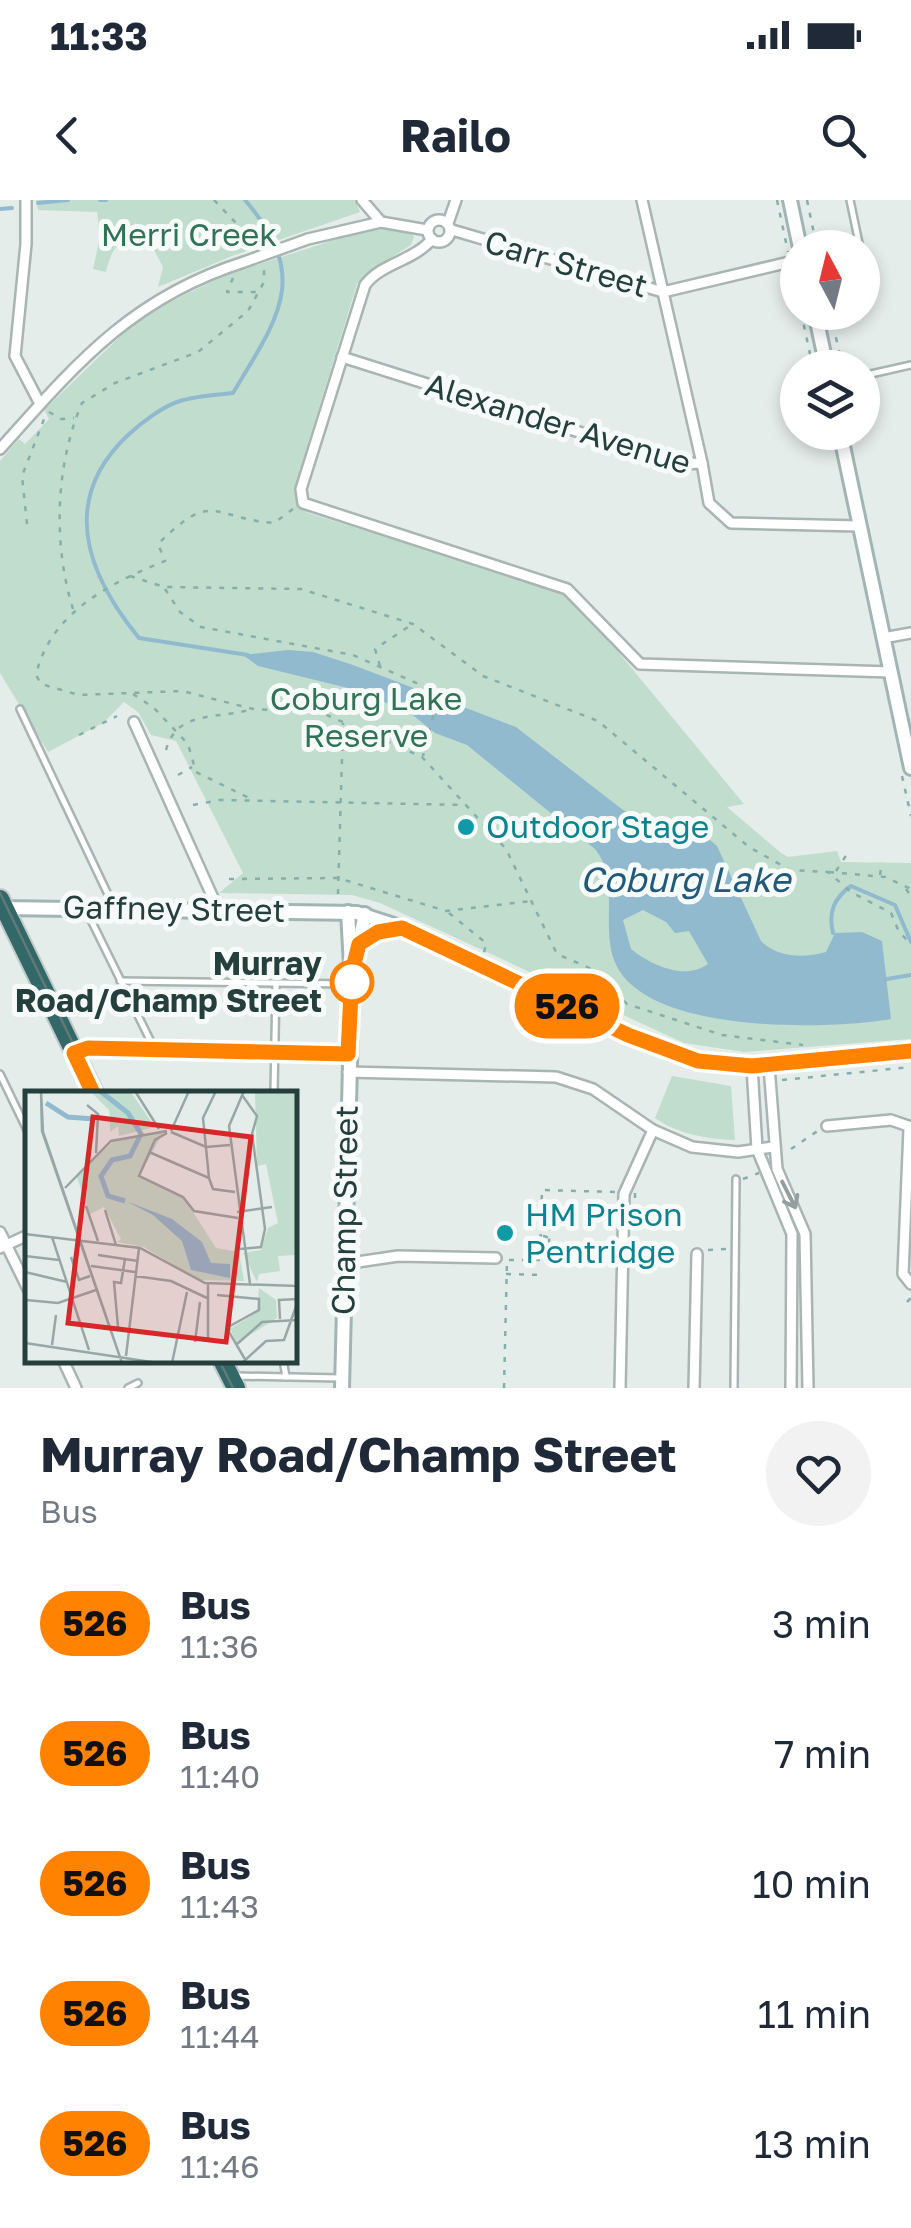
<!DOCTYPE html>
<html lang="en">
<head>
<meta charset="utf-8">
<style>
	:root { --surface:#fff; --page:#f2f2f3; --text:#1f2937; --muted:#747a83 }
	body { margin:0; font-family:"Golos Text",sans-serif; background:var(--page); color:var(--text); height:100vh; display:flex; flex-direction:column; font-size:38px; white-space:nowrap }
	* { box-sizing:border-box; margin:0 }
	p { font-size:32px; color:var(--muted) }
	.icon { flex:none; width:55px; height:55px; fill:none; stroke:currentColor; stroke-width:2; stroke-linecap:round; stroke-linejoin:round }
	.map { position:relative; height:1188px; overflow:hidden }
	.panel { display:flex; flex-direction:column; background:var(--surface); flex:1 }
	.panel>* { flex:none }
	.badge { padding:0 20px; border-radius:32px; font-size:35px; line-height:65px }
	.needle { width:65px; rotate:353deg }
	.buttons { position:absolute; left:780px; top:30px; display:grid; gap:20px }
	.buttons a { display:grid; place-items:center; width:100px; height:100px; border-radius:50%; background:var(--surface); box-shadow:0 5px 15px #0003; font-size:50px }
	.map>.badge { position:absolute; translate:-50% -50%; box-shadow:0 0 0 5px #fff }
	.round { display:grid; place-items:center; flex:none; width:105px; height:105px; border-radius:52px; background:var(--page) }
	.overview { display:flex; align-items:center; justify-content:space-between; height:170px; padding:0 40px }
	h1 { font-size:48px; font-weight:700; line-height:75px }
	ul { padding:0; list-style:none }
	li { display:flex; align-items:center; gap:30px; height:130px; padding:0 40px }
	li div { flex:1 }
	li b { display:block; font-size:38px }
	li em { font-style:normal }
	li .badge { min-width:110px; font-weight:700; text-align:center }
	.status { display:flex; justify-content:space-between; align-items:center; height:70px; padding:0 50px; background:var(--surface); direction:ltr }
	.status svg { height:28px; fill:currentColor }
	header { display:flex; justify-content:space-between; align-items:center; height:130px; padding:0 40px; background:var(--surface); font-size:45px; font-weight:700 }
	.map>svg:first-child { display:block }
</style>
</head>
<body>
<div class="status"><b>11:33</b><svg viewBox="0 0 49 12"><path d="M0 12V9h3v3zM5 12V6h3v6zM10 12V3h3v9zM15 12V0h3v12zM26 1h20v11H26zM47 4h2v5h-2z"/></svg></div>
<header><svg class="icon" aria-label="back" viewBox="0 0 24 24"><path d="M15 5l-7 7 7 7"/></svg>Railo<svg class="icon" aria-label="search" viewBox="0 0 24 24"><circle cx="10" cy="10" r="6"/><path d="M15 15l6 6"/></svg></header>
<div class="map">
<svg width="911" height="1188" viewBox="0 0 911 1188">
	<rect width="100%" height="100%" fill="#e5edeb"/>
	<g fill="#c0ddcd">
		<path d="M 36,0 L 355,0 L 360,12 L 232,56 L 158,87 L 163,67 L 144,31 C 120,39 112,46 106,72 L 93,69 L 100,37 L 97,12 L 38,10 Z"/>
		<path d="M 371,28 L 409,30 L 414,37 L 411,45 L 368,72 L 357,84 L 296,282 L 298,305 L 308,313 L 571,395 L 744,604 L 727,607 L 781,653 L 788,657 L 837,651 L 841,662 L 911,663 L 911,839 L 744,852 L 684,843 L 380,703 L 352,695 L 219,693 L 243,673 L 176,541 L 151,535 L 138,512 L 124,502 L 103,523 L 48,552 L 0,473 L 0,261 L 19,239 L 25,244 L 49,219 L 44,210 L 135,122 L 166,104 L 223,76 Z"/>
		<path d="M 672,876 L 731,886 L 735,940 C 706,939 678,934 655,918 Z"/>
	</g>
	<path fill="#91bacf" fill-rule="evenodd" d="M 288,450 L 313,452 L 353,465 L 516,527 L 623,610 L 677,633 L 705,636 L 717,646 L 761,741 C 778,758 804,758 826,752 L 835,733 L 862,732 L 882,741 L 891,819 C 829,830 641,835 614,760 C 601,724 620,679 595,649 L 467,545 L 435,533 L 409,512 L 352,489 L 258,466 L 243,455 ZM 643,710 L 666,722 L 675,733 L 689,731 L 708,764 C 685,781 651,765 631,749 L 623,720 Z"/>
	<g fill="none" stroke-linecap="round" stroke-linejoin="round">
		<g stroke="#91bacf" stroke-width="4">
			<path d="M 100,0 L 106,0"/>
			<path d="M 245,0 C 311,77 279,116 233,193 C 216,195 196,196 180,201 C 163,206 141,223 128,235 C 59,300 86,373 139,438 L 248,455"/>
			<path d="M 38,3 L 68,0"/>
			<path d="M 0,9 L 12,8"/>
			<path d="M 833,733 C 828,712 834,698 851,686 L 895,705 L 911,742"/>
			<path d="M 881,780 L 911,775"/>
		</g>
		<g stroke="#a8b5b3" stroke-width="10">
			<g id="lane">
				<path d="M 850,0 L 860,48"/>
				<path d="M 862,57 L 862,70"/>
				<path d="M 862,176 L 911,165"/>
				<path d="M 20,509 L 113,705"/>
				<path d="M 86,710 L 154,848"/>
				<path d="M 120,781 L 352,784"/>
				<path d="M 0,874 L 28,932"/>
				<path d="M 274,893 L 276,784"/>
				<path d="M 283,1160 L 286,1177"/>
				<path d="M 236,1176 L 340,1178"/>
				<path d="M 128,1188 L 138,1183"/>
				<path d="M 734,1188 L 736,979"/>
			</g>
		</g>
		<g stroke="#a8b5b3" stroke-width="14">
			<g id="street">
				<path d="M 26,0 L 26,44 L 15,156 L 40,204"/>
				<path d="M 362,0 L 381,22"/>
				<path d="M 642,0 L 702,263"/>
				<circle cx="439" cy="31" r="11"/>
				<path d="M 448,23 L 456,0"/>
				<path d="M 452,30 L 663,92 L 798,60"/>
				<path d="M 308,39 L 381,22 L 427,30"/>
				<path d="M 432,39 C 414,61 381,63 365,85 L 301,289 L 303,303 L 567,389 L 640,464 L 891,472"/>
				<path d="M 342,157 L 680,264 L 702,263 L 709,303 L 731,323 L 859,326"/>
				<path d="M 0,249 C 76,164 131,98 244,62"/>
				<path d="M 883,438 L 911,433"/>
				<path d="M 134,522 L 218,709"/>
				<path d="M 74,853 L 88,848 L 348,854"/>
				<path d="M 769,866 L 777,969 L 805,1034 L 808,1188"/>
				<path d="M 752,867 L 757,949 L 792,1034 L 791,1188"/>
				<path d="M 348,872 L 556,877 L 593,889 L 653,930 L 692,947 L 738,952 L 773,947"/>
				<path d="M 827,926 L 891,920 L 911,927"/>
				<path d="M 909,929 L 903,1074 L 911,1084"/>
				<path d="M 0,1032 L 28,1089"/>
				<path d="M 0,1048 L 28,1035"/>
				<path d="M 344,1064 L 398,1056 L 496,1058"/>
				<path d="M 63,1160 L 76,1188"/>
				<path d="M 620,1188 L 624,994 L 653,930"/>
				<path d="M 694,1188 L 697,1054"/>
			</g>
		</g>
		<g stroke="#a1b6b3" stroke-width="18">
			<g id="secondary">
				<path d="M 790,0 L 800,48"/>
				<path d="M 815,112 L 827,168"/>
				<path d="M 840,232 L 911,568"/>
				<path d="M 0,708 L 357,713 L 397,726 L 628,835 L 698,861 L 752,867 L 911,852"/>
				<path d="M 359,744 L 378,732 L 399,728"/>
				<path d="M 354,764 L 365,714"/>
				<path d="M 342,1188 L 352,784 L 348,712"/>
			</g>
		</g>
		<g stroke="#c2c9c9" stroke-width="22">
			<g id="highway">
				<path d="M 0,699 L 94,893"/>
				<path d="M 222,1160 L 236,1188"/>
			</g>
		</g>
		<g stroke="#87afaa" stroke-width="2.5" stroke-dasharray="5 8" stroke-linecap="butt">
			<path d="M 214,0 L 257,45"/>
			<path d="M 777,0 L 788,52"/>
			<path d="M 807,0 L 817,48"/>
			<path d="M 792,70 L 798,96"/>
			<path d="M 233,78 L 227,92 L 258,92"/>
			<path d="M 801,112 L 813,168"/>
			<path d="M 830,112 L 843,168"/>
			<path d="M 49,212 L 61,219 L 74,218"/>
			<path d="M 293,309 L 274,323 C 211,318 214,289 158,344 L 165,361 C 110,383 50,413 36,475 L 41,484 L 79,495 L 182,491 L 253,509 L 320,512 L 422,557 L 506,649 L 557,754 L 594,770 L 627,804 L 722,835 L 803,845"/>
			<path d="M 27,324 L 22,276 L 46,214"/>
			<path d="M 130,376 L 164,387 L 301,389 L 413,424 L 483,476 L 598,521 L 749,647 L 790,670 L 828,672 L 851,692 L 891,713 L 899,732 L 911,744"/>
			<path d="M 165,389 L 180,412 L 201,427 L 353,455 L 439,493 L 423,556"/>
			<path d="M 73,409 C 53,345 55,266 82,203 L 115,183 L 198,152 L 248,111 L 264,82 L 264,67"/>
			<path d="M 380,466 L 375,449 L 411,425"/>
			<path d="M 133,494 L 154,508 L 188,544 L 196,572 L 253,600"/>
			<path d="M 79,535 L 117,516"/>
			<path d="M 166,550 C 177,509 218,520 252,509"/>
			<path d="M 178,575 L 192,567"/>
			<path d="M 902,576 L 911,616"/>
			<path d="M 193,605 L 220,600 L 466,605"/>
			<path d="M 836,671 L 849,651"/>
			<path d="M 829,672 L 885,677 L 911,689"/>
			<path d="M 880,675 L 882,662"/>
			<path d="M 229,679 L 338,678 L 446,711 L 532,701"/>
			<path d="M 906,689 L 911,696"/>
			<path d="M 338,694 L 343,523"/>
			<path d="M 449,713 L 486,743 L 484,753"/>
			<path d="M 366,782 L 376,781"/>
			<path d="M 782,880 L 911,867"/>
			<path d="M 791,949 L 819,930"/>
			<path d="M 743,979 L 759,973"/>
			<path d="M 635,993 L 635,1001 L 640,1001"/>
			<path d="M 543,1036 L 547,1037 L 551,1014 L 548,1056"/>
			<path d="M 708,1050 L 728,1049"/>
			<path d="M 542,1056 L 548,1056 L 547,1061"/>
			<path d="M 506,1074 L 543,1075"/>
			<path d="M 907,1102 L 911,1098"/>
			<path d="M 504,1188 L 507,1060 L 540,1060 L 542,990 L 616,992"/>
		</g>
		<use href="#lane" stroke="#fff" stroke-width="5"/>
		<use href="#street" stroke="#fff" stroke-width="9"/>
		<use href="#secondary" stroke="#fff" stroke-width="12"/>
		<use href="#highway" stroke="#326968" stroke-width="18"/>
		<g stroke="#607a78" stroke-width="2.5">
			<path d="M 0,693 L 97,893"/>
			<path d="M 219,1160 L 233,1188"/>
		</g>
		<g stroke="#a8b5b3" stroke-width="14" stroke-linecap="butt">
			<path id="street-bridge" d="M 244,62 L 308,39"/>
		</g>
		<use href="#street-bridge" stroke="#fff" stroke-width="9"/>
	</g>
	<defs><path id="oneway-shaft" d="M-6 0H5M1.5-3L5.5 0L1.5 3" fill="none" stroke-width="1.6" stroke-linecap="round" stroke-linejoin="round" transform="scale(2.5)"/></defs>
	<use stroke="#929f9e" href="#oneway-shaft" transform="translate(789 995) rotate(63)"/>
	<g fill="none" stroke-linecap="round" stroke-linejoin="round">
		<g stroke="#fff" stroke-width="22">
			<path id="line" d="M 93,893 L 74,853 L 88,848 L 348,854 L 352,772 L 359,744 L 378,732 L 402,728 L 628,835 L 698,861 L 752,866 L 911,851"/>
		</g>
		<use href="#line" stroke="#ff8200" stroke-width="15"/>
	</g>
	<g fill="#0f9aa8" stroke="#f6faf9" stroke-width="4">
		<circle cx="466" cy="627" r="10"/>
		<circle cx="505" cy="1033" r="10"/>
	</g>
	<circle fill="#fff" stroke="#ff8200" stroke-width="5" cx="352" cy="782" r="20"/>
	<g text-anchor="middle" stroke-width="10" stroke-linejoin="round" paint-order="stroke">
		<g font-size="32" fill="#317357" stroke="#f6faf9">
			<text x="189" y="46">Merri Creek</text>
			<text x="366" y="510">Coburg Lake<tspan x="366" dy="37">Reserve</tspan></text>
		</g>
		<g font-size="32" fill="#253f3d" stroke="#f6faf9">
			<text transform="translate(566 64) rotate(16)" y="11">Carr Street</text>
			<text transform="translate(558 224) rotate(17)" y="11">Alexander Avenue</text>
			<text transform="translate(174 709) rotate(1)" y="11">Gaffney Street</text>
			<text transform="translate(345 1010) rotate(-89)" y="11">Champ Street</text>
		</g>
		<g font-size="32" fill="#0d838f" stroke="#f6faf9" text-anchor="start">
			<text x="486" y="638">Outdoor Stage</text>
			<text x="525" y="1026">HM Prison<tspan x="525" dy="37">Pentridge</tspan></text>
		</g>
		<g font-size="32" font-weight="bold" fill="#253f3d" stroke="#f6faf9" text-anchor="end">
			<text x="322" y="775">Murray<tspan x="322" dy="37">Road/Champ Street</tspan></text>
		</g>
		<g font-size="35" font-style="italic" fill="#225978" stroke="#f6faf9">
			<text x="685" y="692">Coburg Lake</text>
		</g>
	</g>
	<g transform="translate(25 891)">
		<rect width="272" height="272" fill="#e5edeb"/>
		<path d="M 105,0 L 130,36 L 94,45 L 93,35 L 85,41 L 85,31 L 75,29 L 85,26 L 84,19 L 65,0 ZM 230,0 L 272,0 L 272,164 L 253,165 L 255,180 L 234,183 L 232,191 L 218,162 L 236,159 L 243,137 L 253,132 L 241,73 L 232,75 ZM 139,40 L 114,85 L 159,107 L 191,157 L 214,161 L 219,190 L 174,189 L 119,156 L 92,151 L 96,148 L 79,116 L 65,123 L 51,84 L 89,50 ZM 234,197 L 251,209 L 252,227 L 212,252 L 205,238 L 232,221 Z" fill="#c0ddcd"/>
		<path d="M 101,110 L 147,128 L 177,151 L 186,172 L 205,173 L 205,187 L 166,179 L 157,150 L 128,124 Z" fill="#91bacf"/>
		<path fill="none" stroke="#91bacf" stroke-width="5" d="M 75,0 L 103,22 L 116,43 L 105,65 L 87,69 L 76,85 L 83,105 L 100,110M 21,12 L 43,26 L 69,28"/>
		<path fill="none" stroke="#98a7a5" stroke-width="2.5" d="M 16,0 L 17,40 L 97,272M 16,0 L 18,41 L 97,272M 110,0 L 134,38M 219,0 L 204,35 L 225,193M 62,14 L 73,23 L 71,62M 146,40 L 164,0M 146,41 L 181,56 L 205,54M 142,42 L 130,49 L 114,85 L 158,106 L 169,120 L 213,127M 124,61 L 184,87 L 188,98 L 210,101M 184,87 L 178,27 L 191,0M 40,97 L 86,50 L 142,40M 61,115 L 73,150M 80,119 L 91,154M 212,121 L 247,116M 0,143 L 115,157 L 180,192 L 273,195M 27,146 L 64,259M 215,158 L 236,156 L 240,138 L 227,43 L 232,25 L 217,4M 73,164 L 113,170M 0,165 L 34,169M 46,166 L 54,189 L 65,185M 66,175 L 110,181M 0,181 L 42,191M 110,185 L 146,190 L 182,207M 192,204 L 234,208 L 234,219 L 205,235M 206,206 L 204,241 L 221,270M 1,209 L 33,212 L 71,199M 255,228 L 254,209 L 273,208M 93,236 L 89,191 L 96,192 L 100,168M 183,250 L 183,192M 170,251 L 175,211M 0,252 L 133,272M 27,254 L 31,224M 211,254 L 237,231 L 273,229M 101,265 L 114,157M 147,272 L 162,201M 217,272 L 241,250 L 259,249 L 273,210"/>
		<path fill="#d62828" fill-opacity="0.15" stroke="#d62828" stroke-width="5" d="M 68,26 L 226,46 L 201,251 L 43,232 Z"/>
		<rect width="272" height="272" fill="none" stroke="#253f3d" stroke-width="5"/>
	</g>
</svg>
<div class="buttons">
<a><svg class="needle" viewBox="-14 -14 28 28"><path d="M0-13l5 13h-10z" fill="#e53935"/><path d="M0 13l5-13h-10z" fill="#747a83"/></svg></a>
<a><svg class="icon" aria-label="layers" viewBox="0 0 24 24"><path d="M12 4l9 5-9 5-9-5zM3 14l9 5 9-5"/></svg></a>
</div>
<b class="badge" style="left:567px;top:806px;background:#ff8200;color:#111">526</b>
</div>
<section class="panel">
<div class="overview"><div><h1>Murray Road/Champ Street</h1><p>Bus</p></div><a class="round"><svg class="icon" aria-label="heart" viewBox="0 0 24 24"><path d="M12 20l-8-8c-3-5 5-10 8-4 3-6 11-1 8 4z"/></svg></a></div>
<ul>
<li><span class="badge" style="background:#ff8200;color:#111">526</span><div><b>Bus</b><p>11:36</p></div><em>3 min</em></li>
<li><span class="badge" style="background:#ff8200;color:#111">526</span><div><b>Bus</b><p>11:40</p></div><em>7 min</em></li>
<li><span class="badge" style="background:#ff8200;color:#111">526</span><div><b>Bus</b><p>11:43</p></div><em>10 min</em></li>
<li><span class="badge" style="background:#ff8200;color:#111">526</span><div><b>Bus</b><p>11:44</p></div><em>11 min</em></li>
<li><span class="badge" style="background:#ff8200;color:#111">526</span><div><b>Bus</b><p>11:46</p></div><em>13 min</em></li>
</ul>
</section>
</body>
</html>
